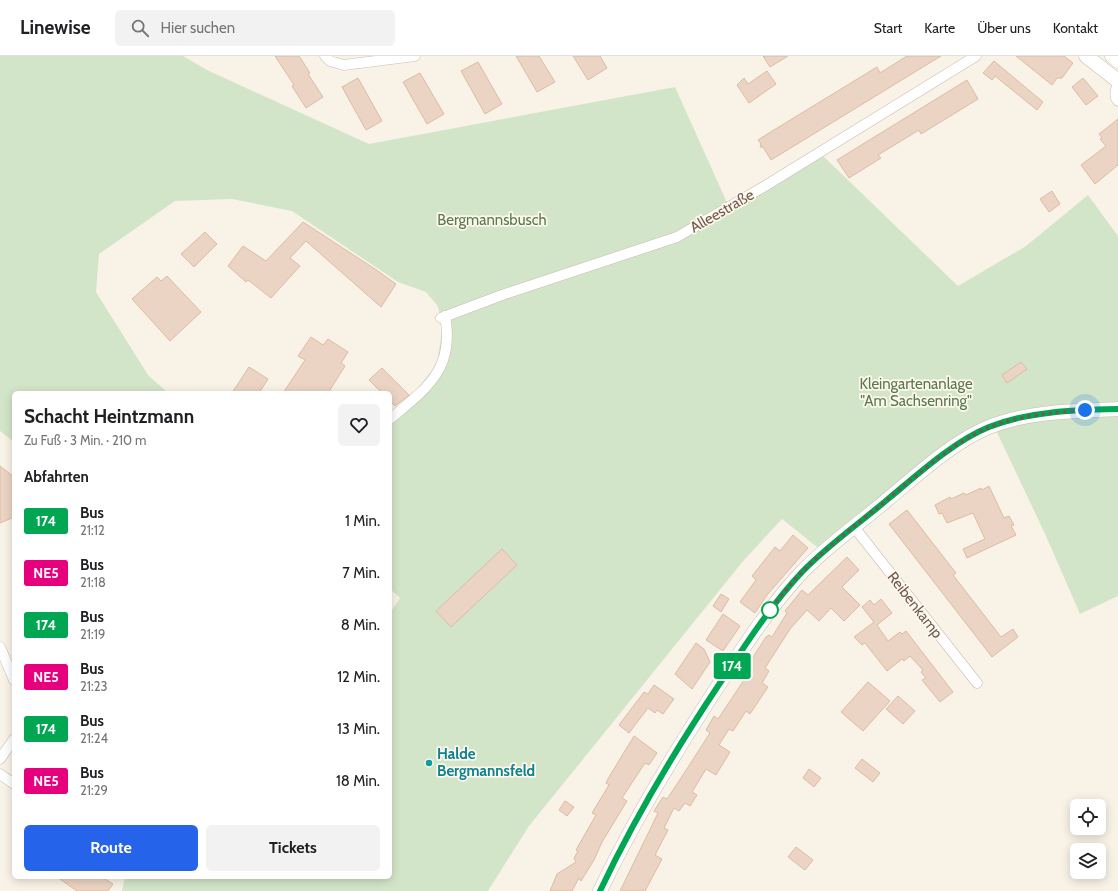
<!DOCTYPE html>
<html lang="de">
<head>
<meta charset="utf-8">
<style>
	:root { --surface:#fff; --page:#f2f2f2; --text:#202124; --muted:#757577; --line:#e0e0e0; --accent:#2563eb }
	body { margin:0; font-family:Cabin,sans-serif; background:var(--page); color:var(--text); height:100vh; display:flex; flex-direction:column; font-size:15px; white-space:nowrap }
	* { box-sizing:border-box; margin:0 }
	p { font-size:13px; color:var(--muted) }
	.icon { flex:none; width:22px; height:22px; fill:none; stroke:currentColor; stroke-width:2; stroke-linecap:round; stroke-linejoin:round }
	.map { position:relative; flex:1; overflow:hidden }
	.drawer { position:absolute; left:12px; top:335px; width:380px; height:488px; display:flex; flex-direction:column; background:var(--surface); border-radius:6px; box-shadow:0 2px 10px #0003 }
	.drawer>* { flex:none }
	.badge { padding:0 8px; border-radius:3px; font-size:14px; line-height:26px }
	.buttons { position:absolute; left:1070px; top:743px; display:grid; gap:8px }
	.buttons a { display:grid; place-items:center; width:36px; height:36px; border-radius:6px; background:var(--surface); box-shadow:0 2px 10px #0003; font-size:20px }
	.you { position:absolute; width:20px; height:20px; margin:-10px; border:3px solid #fff; border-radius:50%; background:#1a73e8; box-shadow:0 0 0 6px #1a73e833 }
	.map>.badge { position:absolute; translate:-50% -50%; box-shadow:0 0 0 2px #fff }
	h2 { padding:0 12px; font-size:15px; line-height:36px }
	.round { display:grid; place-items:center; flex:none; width:42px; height:42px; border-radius:6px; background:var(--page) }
	.headline { display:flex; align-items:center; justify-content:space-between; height:68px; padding:0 12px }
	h1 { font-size:19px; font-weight:800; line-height:30px }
	.cta { display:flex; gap:8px; margin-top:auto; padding:8px 12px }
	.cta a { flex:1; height:46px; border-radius:6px; background:var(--accent); color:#fff; font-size:16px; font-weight:800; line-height:46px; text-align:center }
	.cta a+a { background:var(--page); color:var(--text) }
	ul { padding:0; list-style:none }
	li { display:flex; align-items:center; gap:12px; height:52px; padding:0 12px }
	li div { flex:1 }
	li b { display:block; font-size:15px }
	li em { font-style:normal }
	li .badge { min-width:44px; font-weight:700; text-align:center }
	header { display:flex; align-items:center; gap:24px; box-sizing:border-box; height:56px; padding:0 20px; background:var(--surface); border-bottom:1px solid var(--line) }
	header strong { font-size:19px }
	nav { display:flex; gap:22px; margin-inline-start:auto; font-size:14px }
	.search { width:280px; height:36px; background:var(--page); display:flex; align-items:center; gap:10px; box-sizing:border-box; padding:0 14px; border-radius:6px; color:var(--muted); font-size:15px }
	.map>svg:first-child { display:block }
</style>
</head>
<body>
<header>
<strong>Linewise</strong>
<div class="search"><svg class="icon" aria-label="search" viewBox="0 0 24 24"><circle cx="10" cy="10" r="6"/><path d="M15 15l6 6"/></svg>Hier suchen</div>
<nav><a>Start</a><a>Karte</a><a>Über uns</a><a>Kontakt</a></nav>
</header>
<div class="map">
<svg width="1118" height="835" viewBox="0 0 1118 835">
	<rect width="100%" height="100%" fill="#f9f3e7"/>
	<path fill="#d3e5c8" d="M 0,0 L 183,0 L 207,14 L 369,88 L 675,31 L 729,151 L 822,99 L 958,230 L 1026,190 L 1088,139 L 1118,180 L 1118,540 L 1080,558 L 1046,480 L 993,368 L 1000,360 L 990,363 L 990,369 L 822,495 L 782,463 L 744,504 L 529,770 L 488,835 L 122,835 L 125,821 L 390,821 L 390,557 L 400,542 L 390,533 L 390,358 L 410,342 L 437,308 L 442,275 L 440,258 L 437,249 L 426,236 L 398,226 L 292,155 L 232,143 L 175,145 L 99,198 L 96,236 L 148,319 L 168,337 L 14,337 L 14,386 L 0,375 Z"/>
	<g fill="#ebd4c3" stroke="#dcbba5">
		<path d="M 275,0 L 299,0 L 310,17 L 308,18 L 323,41 L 306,52 L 292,30 L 294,29 Z"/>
		<path d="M 516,0 L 539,0 L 555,26 L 537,36 Z"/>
		<path d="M 573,0 L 600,0 L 607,12 L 588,24 Z"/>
		<path d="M 763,0 L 788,0 L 770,11 Z"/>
		<path d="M 907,0 L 941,0 L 771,104 L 763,91 L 760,91 L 761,88 L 758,84 L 769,77 L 877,11 L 880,17 Z"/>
		<path d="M 1016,0 L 1064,0 L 1073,7 L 1062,22 L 1057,22 L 1052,29 Z"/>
		<path d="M 994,5 L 1043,46 L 1037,54 L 995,20 L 992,24 L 983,17 Z"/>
		<path d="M 478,6 L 502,48 L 485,58 L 461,15 Z"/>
		<path d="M 767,15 L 776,28 L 749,47 L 737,29 L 744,22 L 748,28 Z"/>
		<path d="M 420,17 L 444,58 L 427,68 L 403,26 Z"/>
		<path d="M 358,22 L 382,65 L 366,74 L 342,31 Z"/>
		<path d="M 1083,22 L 1098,40 L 1086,49 L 1072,31 Z"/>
		<path d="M 967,24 L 978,43 L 921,78 L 919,74 L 878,99 L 881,102 L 849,122 L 837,104 Z"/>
		<path d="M 1118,63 L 1118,109 L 1095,128 L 1081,109 L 1106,90 L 1100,83 L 1102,82 L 1099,78 Z"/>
		<path d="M 1052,135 L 1060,148 L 1049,156 L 1040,143 Z"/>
		<path d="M 303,166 L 375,213 L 396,228 L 381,251 L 306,185 L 290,202 L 300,210 L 271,242 L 248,224 L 246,226 L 228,210 L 243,190 L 266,205 Z"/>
		<path d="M 205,176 L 217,188 L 194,211 L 181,198 Z"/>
		<path d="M 167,220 L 201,256 L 170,285 L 132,243 L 157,221 L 161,225 Z"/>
		<path d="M 311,281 L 323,289 L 328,283 L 348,296 L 341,307 L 345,310 L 328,337 L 283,337 L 305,304 L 298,300 Z"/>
		<path d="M 1021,306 L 1027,313 L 1007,327 L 1002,319 Z"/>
		<path d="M 249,311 L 268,323 L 259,337 L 232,337 Z"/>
		<path d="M 382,312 L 409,339 L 395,350 L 390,345 L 390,337 L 382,337 L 369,324 Z"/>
		<path d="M 0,410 L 14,421 L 14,461 L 0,467 Z"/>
		<path d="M 989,430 L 1004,462 L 1009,460 L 1014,469 L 1011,470 L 1016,479 L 967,502 L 963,493 L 985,483 L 973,457 L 947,467 L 942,457 L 939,458 L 935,449 L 950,441 L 951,443 L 964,437 L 966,439 L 981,432 L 982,434 Z"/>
		<path d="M 907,454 L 956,517 L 953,519 L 1001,581 L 1013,573 L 1018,581 L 992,601 L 889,468 Z"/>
		<path d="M 793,479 L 808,492 L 767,539 L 755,557 L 740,546 L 756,524 L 752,520 L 775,491 L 780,495 Z"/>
		<path d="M 502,493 L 517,509 L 451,571 L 436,555 Z"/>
		<path d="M 847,501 L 859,514 L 842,531 L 860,549 L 844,565 L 831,552 L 819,565 L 807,554 L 790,573 L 765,612 L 769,615 L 762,627 L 768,631 L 750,658 L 746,655 L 733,675 L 729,673 L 719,689 L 730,696 L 716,719 L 706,713 L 692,736 L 697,739 L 690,750 L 685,747 L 679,755 L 674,752 L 664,772 L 668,774 L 655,799 L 662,803 L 645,835 L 620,835 L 658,757 L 654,755 L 663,741 L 667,743 L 681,722 L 710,677 L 706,674 L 714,660 L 718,663 L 748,618 L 744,615 L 766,581 L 769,579 L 772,581 L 787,557 L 785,555 L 802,534 L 808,539 Z"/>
		<path d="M 721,538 L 729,543 L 721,556 L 713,550 Z"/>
		<path d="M 881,543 L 892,557 L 877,569 L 888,585 L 900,576 L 902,578 L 906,575 L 953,636 L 940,646 L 922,624 L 926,622 L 921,616 L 923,614 L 910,600 L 904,605 L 902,603 L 887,615 L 865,587 L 862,589 L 854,581 L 874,566 L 862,551 L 870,544 L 874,549 Z"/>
		<path d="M 723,558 L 740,570 L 723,595 L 706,584 Z"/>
		<path d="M 696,587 L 704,593 L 710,606 L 692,633 L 675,618 Z"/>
		<path d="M 868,626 L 890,645 L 863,675 L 841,656 Z"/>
		<path d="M 654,629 L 674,643 L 663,658 L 657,654 L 655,657 L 648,652 L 629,677 L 619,669 L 644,636 L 648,638 Z"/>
		<path d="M 898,640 L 915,655 L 903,668 L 886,653 Z"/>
		<path d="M 634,680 L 657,697 L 649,709 L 645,707 L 622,742 L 627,745 L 602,786 L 594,804 L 581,825 L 579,822 L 572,835 L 550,835 L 557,818 L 576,806 L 574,802 L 578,795 L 576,794 L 596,759 L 592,757 L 609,729 L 606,727 L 609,721 Z"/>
		<path d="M 862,703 L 880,717 L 873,726 L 855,712 Z"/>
		<path d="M 809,713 L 821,722 L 814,731 L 803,722 Z"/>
		<path d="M 565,745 L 574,751 L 567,760 L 559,754 Z"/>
		<path d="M 796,791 L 813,804 L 805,814 L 788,801 Z"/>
		<path d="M 57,821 L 102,821 L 113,828 L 108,835 L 77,835 Z"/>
	</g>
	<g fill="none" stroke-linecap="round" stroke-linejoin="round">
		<g stroke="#cabbaf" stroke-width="11">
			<g id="street">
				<path d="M 325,0 L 330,5 L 344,9 L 415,0"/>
				<path d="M 1118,29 C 1115,34 1114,41 1118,45"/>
				<path d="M 441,262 L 502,239 L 677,181 L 765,130 L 976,0"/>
				<path d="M 390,363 C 427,332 455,313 445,260"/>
				<path d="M 854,471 L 977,627"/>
				<path d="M 0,591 L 14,624"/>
				<path d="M 0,703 L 14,683"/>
				<path d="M 0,718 L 14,728"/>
			</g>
		</g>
		<g stroke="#ccbcad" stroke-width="15">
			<g id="secondary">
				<path d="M 1086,0 L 1118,25"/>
				<path d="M 1112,0 L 1118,5"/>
				<path d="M 600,835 C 635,762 676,694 720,627 C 745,589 771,549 802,516 C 828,489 860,467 888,443 C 917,419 954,385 989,371 C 1029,355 1075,355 1118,353"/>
			</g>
		</g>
		<use href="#street" stroke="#fff" stroke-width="10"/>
		<use href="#secondary" stroke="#fff" stroke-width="14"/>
	</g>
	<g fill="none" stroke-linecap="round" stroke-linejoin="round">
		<g stroke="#fff" stroke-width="9">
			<path id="line" d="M 600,835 C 634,763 674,696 718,630 C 744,591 770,550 802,516 C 828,489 860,467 888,443 C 917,419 954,385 989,371 C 1029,355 1075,354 1118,353"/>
		</g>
		<use href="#line" stroke="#00a651" stroke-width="6"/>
		<path stroke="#705c4f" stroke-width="4" stroke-dasharray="0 7.2" d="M 770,554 L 769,555 C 780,541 792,526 805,513 C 831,488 860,466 888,443 C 916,420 956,384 990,371 C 1020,359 1053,357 1085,354"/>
	</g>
	<circle fill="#fff" stroke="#00a651" stroke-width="2" cx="770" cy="554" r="8"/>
	<circle fill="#0f9aa8" stroke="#fdf7ed" stroke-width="1.5" cx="429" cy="707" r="4"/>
	<g text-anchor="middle" stroke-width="3.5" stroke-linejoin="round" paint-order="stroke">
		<g font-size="15" fill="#705c4f" stroke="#fdf7ed">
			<text transform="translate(722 155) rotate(-30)" y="5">Alleestraße</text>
			<text transform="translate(915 549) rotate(52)" y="5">Reibenkamp</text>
		</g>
		<g font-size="15" fill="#587a4c" stroke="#fdf7ed">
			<text x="492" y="169">Bergmannsbusch</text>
			<text x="916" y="333">Kleingartenanlage<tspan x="916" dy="17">"Am Sachsenring"</tspan></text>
		</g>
		<g font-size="15" font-weight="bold" fill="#0d838f" stroke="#fdf7ed" text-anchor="start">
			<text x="437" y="703">Halde<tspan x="437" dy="17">Bergmannsfeld</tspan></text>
		</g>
	</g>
</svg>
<div class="buttons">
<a><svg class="icon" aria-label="locate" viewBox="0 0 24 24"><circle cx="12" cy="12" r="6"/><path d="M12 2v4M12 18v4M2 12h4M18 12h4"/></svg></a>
<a><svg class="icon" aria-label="layers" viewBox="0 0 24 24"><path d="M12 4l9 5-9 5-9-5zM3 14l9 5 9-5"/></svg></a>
</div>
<div class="you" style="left:1085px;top:354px"></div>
<b class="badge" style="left:732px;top:610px;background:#00a651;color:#fff">174</b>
<section class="drawer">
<div class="headline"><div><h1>Schacht Heintzmann</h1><p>Zu Fuß · 3 Min. · 210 m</p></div><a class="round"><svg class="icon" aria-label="heart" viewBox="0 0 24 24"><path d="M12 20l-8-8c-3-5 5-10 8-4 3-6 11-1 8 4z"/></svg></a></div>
<h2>Abfahrten</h2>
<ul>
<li><span class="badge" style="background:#00a651;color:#fff">174</span><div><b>Bus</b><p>21:12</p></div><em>1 Min.</em></li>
<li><span class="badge" style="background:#e6007e;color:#fff">NE5</span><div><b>Bus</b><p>21:18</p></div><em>7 Min.</em></li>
<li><span class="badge" style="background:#00a651;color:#fff">174</span><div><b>Bus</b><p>21:19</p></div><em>8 Min.</em></li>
<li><span class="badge" style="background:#e6007e;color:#fff">NE5</span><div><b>Bus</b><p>21:23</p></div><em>12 Min.</em></li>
<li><span class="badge" style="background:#00a651;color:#fff">174</span><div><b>Bus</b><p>21:24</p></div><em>13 Min.</em></li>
<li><span class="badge" style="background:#e6007e;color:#fff">NE5</span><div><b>Bus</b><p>21:29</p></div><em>18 Min.</em></li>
</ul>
<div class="cta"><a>Route</a><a>Tickets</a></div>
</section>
</div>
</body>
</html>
